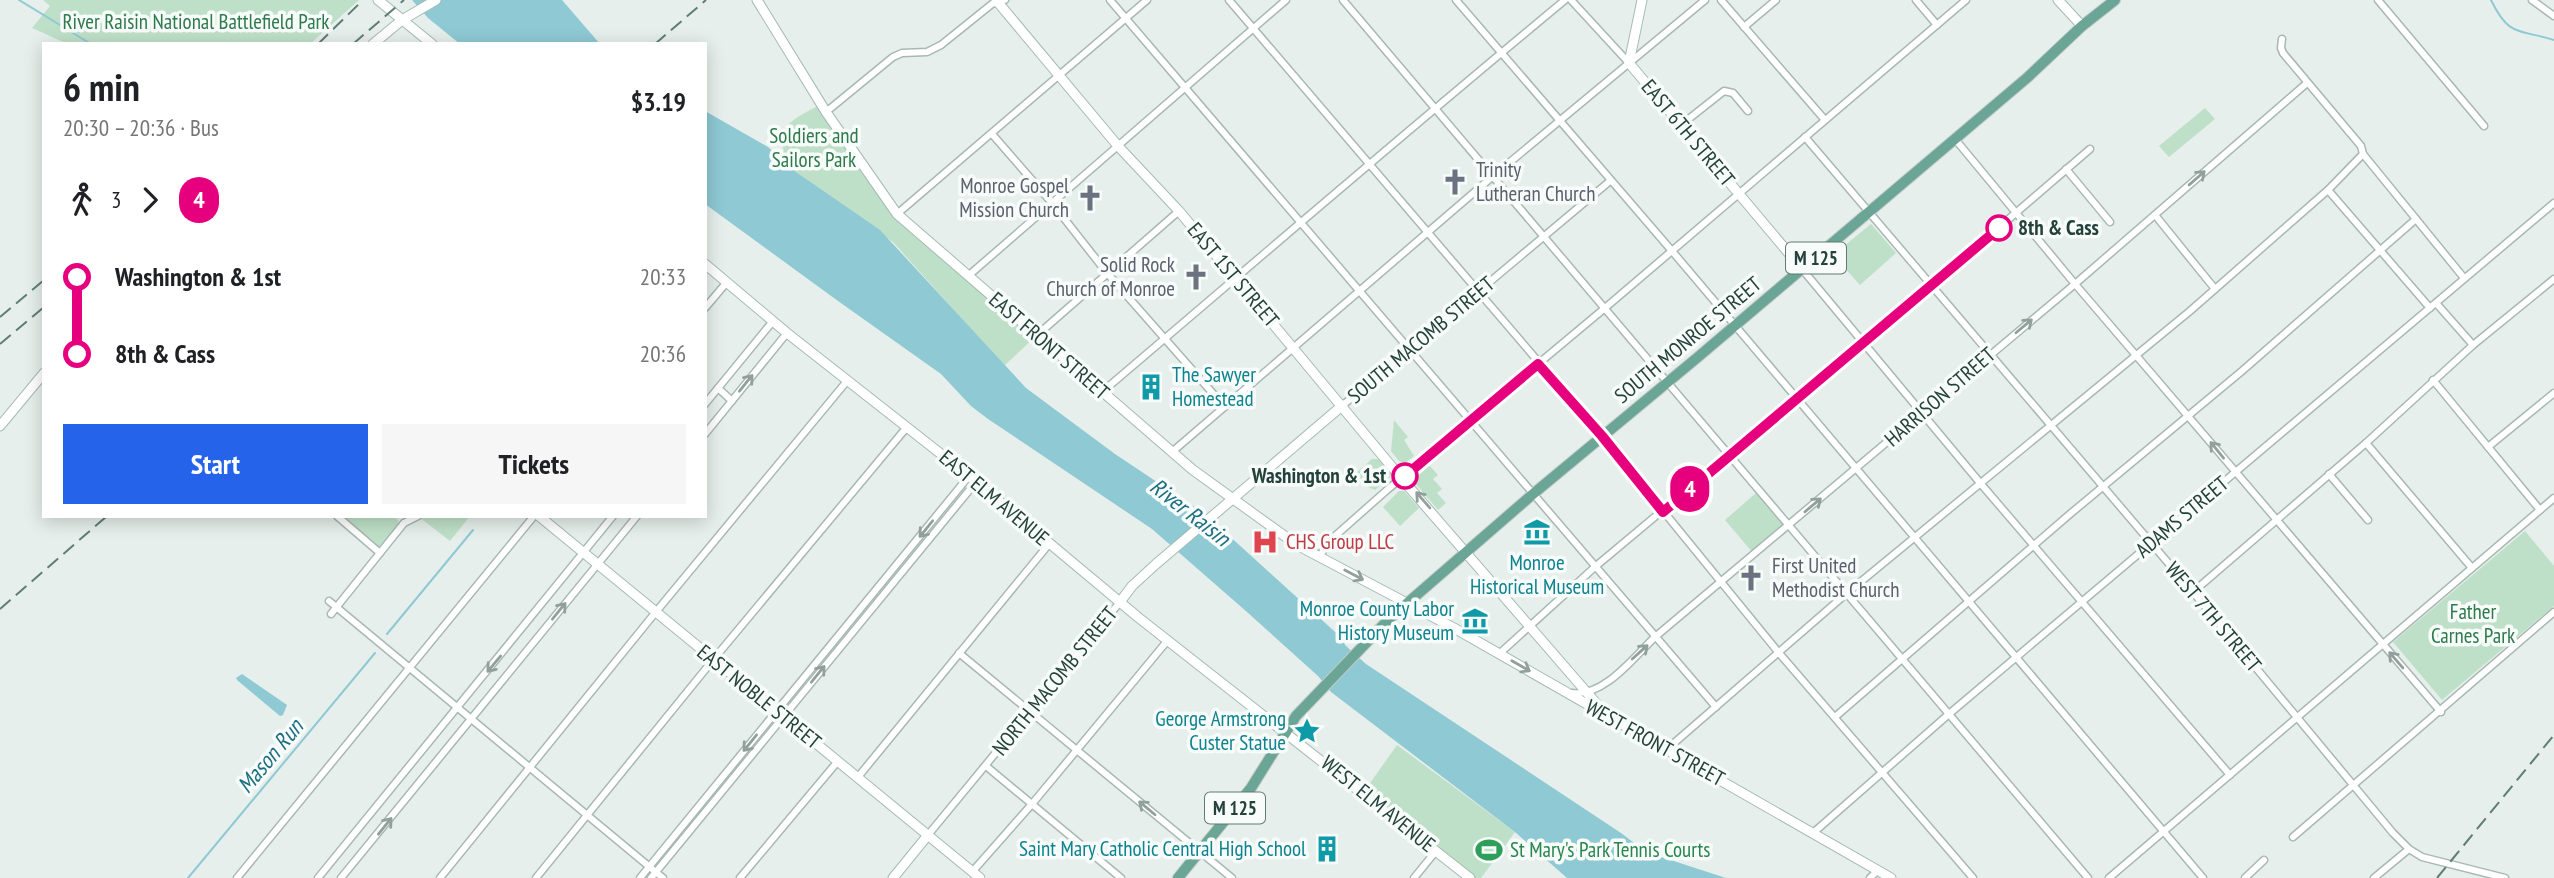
<!DOCTYPE html>
<html lang="en">
<head>
<meta charset="utf-8">
<style>
	:root { --surface:#fff; --page:#f6f6f6; --text:#202124; --muted:#757577; --accent:#2563eb }
	body { margin:0; font-family:"PT Sans Narrow",sans-serif; background:var(--page); color:var(--text); height:100vh; display:flex; flex-direction:column; font-size:26px; white-space:nowrap }
	* { box-sizing:border-box; margin:0 }
	p { font-size:23px; color:var(--muted) }
	.icon { flex:none; width:38px; height:38px; fill:none; stroke:currentColor; stroke-width:2; stroke-linecap:round; stroke-linejoin:round }
	.map { position:relative; flex:1; overflow:hidden }
	.sheet { position:absolute; left:42px; top:42px; width:665px; height:476px; display:flex; flex-direction:column; background:var(--surface); border-radius:0px; box-shadow:0 4px 18px #0003 }
	.sheet>* { flex:none }
	.badge { padding:0 14px; border-radius:23px; font-size:24px; line-height:46px }
	.map>.badge { position:absolute; translate:-50% -50%; box-shadow:0 0 0 4px #fff }
	.legs { display:flex; align-items:center; gap:10px; height:77px; padding:0 21px; font-size:23px }
	.legs p { margin-inline-start:auto }
	.headline { display:flex; align-items:center; justify-content:space-between; height:119px; padding:0 21px }
	h1 { font-size:38px; font-weight:700; line-height:52px }
	.action { display:flex; gap:14px; margin-top:auto; padding:14px 21px }
	.action a { flex:1; height:80px; border-radius:0px; background:var(--accent); color:#fff; font-size:28px; font-weight:700; line-height:80px; text-align:center }
	.action a+a { background:var(--page); color:var(--text) }
	ul { padding:0 21px; list-style:none }
	li { display:flex; align-items:center; gap:24px; height:77px; font-size:26px }
	li i { display:grid; place-items:center; width:10px; height:100%; margin:0 9px; background:currentColor }
	li i::after { content:''; width:18px; height:18px; margin:-9px; border:5px solid; border-radius:50%; background:var(--surface) }
	li p { margin-inline-start:auto }
	li:first-child i { background:linear-gradient(#0000 50%,currentColor 0) }
	li:last-child i { background:linear-gradient(currentColor 50%,#0000 0) }
	.map>svg:first-child { display:block }
</style>
</head>
<body>
<div class="map">
<svg width="2554" height="878" viewBox="0 0 2554 878">
	<rect width="100%" height="100%" fill="#e6efeb"/>
	<g fill="#bfe0c8">
		<path d="M 43,0 L 359,0 L 310,44 L 68,44 L 32,28 L 50,6 Z"/>
		<path d="M 821,104 L 897,214 L 1036,336 L 1004,366 L 893,242 L 796,172 L 778,155 L 784,151 C 774,124 801,116 821,104 Z"/>
		<path d="M 2205,108 L 2215,119 L 2169,157 L 2159,146 Z"/>
		<path d="M 1871,224 L 1896,253 L 1860,285 L 1833,255 Z"/>
		<path d="M 1394,420 L 1408,437 L 1404,440 L 1414,456 L 1405,463 L 1399,461 L 1391,451 Z"/>
		<path d="M 1372,459 L 1378,459 L 1391,473 L 1390,477 L 1375,490 L 1370,488 L 1356,473 Z"/>
		<path d="M 1429,465 L 1438,475 L 1433,479 L 1442,489 L 1437,493 L 1446,503 L 1438,510 L 1416,484 L 1417,476 Z"/>
		<path d="M 1399,491 L 1404,491 L 1419,508 L 1400,526 L 1383,507 Z"/>
		<path d="M 1757,492 L 1783,524 L 1753,553 L 1725,520 Z"/>
		<path d="M 347,516 L 393,516 L 398,520 L 399,526 L 384,545 L 377,547 L 347,520 Z"/>
		<path d="M 422,516 L 470,516 L 450,541 L 419,517 Z"/>
		<path d="M 2525,531 L 2554,566 L 2554,606 L 2442,700 L 2393,642 Z"/>
		<path d="M 1397,745 L 1515,832 L 1481,878 L 1470,878 L 1363,793 Z"/>
	</g>
	<g fill="#8ec9d4">
		<path d="M 412,0 L 562,0 L 600,44 L 460,44 L 428,18 Z"/>
		<path d="M 705,111 L 768,147 L 796,172 L 880,230 L 1026,388 L 1115,454 L 1205,514 L 1344,640 L 1345,645 L 1366,664 L 1621,833 L 1646,852 L 1726,878 L 1567,878 L 1515,832 L 1331,692 L 1318,676 L 1247,612 L 1152,529 L 988,419 L 971,406 L 941,374 L 838,301 L 705,204 Z"/>
		<path d="M 242,674 L 287,705 L 283,715 L 280,716 L 237,680 L 236,678 Z"/>
	</g>
	<g fill="none" stroke-linecap="round" stroke-linejoin="round">
		<g stroke="#8ec9d4" stroke-width="2">
			<path d="M 19,0 L 91,44"/>
			<path d="M 2491,0 C 2509,37 2518,29 2554,40"/>
			<path d="M 387,634 L 473,530"/>
			<path d="M 188,878 L 375,653"/>
		</g>
		<g stroke="#a8b8b2" stroke-width="9">
			<g id="street">
				<path d="M 1110,0 L 1716,707"/>
				<path d="M 1229,0 L 1602,436 L 1779,653 L 1973,878"/>
				<path d="M 1343,0 L 2088,878"/>
				<path d="M 1456,0 L 1672,251 L 2203,878"/>
				<path d="M 1571,0 L 1629,63"/>
				<path d="M 1721,0 L 1825,120"/>
				<path d="M 1916,0 L 1937,25"/>
				<path d="M 2378,0 L 2484,126"/>
				<path d="M 2532,0 L 2554,16"/>
				<path d="M 1744,27 L 1776,0"/>
				<path d="M 2282,39 L 2281,48 L 2283,53 L 2361,146 L 2363,154 L 2464,278"/>
				<path d="M 826,112 L 893,57 L 902,53 L 927,52 L 941,45 L 992,4 L 1005,0"/>
				<path d="M 1681,125 L 1724,91 L 1733,93 L 1748,111"/>
				<path d="M 992,134 L 1052,203 L 1107,273 L 1224,406"/>
				<path d="M 1805,137 L 2193,592 L 2393,833 L 2409,849 L 2422,857 L 2505,878"/>
				<path d="M 1955,139 L 2075,284 L 2441,712"/>
				<path d="M 2066,169 L 2110,222"/>
				<path d="M 2328,190 L 2430,308"/>
				<path d="M 897,214 L 1147,0"/>
				<path d="M 2155,215 L 2215,289"/>
				<path d="M 1802,269 L 1981,484 L 2230,775"/>
				<path d="M 968,276 L 1286,0"/>
				<path d="M 2436,303 L 2473,345"/>
				<path d="M 705,308 L 727,282"/>
				<path d="M 1036,336 L 1179,211"/>
				<path d="M 2433,380 L 2540,510"/>
				<path d="M 718,388 L 732,401"/>
				<path d="M 1102,392 C 1256,261 1409,129 1565,0"/>
				<path d="M 705,404 L 773,321"/>
				<path d="M 1343,405 L 1610,181"/>
				<path d="M 705,434 L 787,333"/>
				<path d="M 2366,443 L 2472,568"/>
				<path d="M 2488,447 L 2554,393"/>
				<path d="M 1172,452 L 1492,177 L 1705,0"/>
				<path d="M 2329,474 L 2368,520"/>
				<path d="M 337,516 L 380,553"/>
				<path d="M 1320,557 L 1326,544 L 1387,490 L 1605,308 L 1966,0"/>
				<path d="M 2193,592 L 2366,443 L 2473,345 L 2554,279"/>
				<path d="M 329,601 L 663,878"/>
				<path d="M 331,614 L 404,523 L 418,516"/>
				<path d="M 959,653 L 1232,878"/>
				<path d="M 1499,654 L 1596,566 L 1931,286 L 2090,149"/>
				<path d="M 1572,693 C 1604,697 1633,658 1655,637 L 2075,284 L 2307,83"/>
				<path d="M 1835,717 L 2070,514 L 2242,371 L 2416,219"/>
				<path d="M 1666,750 L 1847,593 L 2190,311 L 2328,190 L 2363,154"/>
				<path d="M 986,766 L 1121,878"/>
				<path d="M 858,777 L 1049,544"/>
				<path d="M 1813,833 L 1949,714 L 2554,203"/>
				<path d="M 928,835 L 1120,602"/>
				<path d="M 2293,837 L 2554,612"/>
				<path d="M 972,872 L 1032,804 L 1168,640"/>
				<path d="M 237,878 L 534,516"/>
				<path d="M 318,878 L 613,516"/>
				<path d="M 341,878 L 637,516"/>
				<path d="M 440,878 L 655,613 L 847,381"/>
				<path d="M 536,878 L 713,660 L 907,427"/>
				<path d="M 640,878 L 969,476"/>
				<path d="M 651,878 L 976,482"/>
				<path d="M 740,878 L 838,761"/>
				<path d="M 1414,878 L 1436,851"/>
				<path d="M 1870,878 L 1878,870"/>
				<path d="M 2109,878 L 2554,498"/>
				<path d="M 2245,878 L 2264,860"/>
				<path d="M 2374,878 L 2409,849"/>
			</g>
		</g>
		<g stroke="#a4bbb3" stroke-width="11">
			<g id="secondary">
				<path d="M 378,0 L 432,44"/>
				<path d="M 757,0 L 826,112 L 897,214 L 1193,470 L 1297,545 L 1454,628 L 1891,878"/>
				<path d="M 996,0 L 1118,146 L 1179,211 L 1402,479 L 1602,710"/>
				<path d="M 1642,0 L 1629,63 L 1802,269"/>
				<path d="M 2058,0 L 2082,26"/>
				<path d="M 373,44 L 402,20 L 436,0"/>
				<path d="M 705,264 L 787,333 L 969,476 L 1139,618 L 1470,878"/>
				<path d="M 0,426 L 44,373"/>
				<path d="M 539,516 L 980,878"/>
				<path d="M 1120,602 L 1132,586 L 1156,564 L 1343,405"/>
				<path d="M 893,878 L 928,835"/>
			</g>
		</g>
		<g stroke="#c2cac8" stroke-width="12">
			<path id="primary" d="M 1178,878 L 1251,788 L 1296,716 L 1389,619 L 1533,494 L 1698,357 L 2028,77 L 2082,26 L 2115,0"/>
		</g>
		<use href="#street" stroke="#fff" stroke-width="6"/>
		<use href="#secondary" stroke="#fff" stroke-width="9"/>
		<use href="#primary" stroke="#6aa596" stroke-width="10"/>
		<g stroke="#5f7d75" stroke-width="2" stroke-dasharray="14 7" stroke-linecap="butt">
			<path d="M 318,44 L 363,0"/>
			<path d="M 353,44 L 404,0"/>
			<path d="M 655,44 L 706,0"/>
			<path d="M 0,317 L 44,280"/>
			<path d="M 0,344 L 44,307"/>
			<path d="M 0,609 L 107,516"/>
			<path d="M 2437,878 L 2554,735"/>
		</g>
	</g>
	<defs><path id="oneway-shaft" d="M-6 0H5M1.5-3L5.5 0L1.5 3" fill="none" stroke-width="1.6" stroke-linecap="round" stroke-linejoin="round" transform="scale(1.75)"/></defs>
	<g stroke="#92a09c">
		<use href="#oneway-shaft" transform="translate(2197 178) rotate(-41)"/>
		<use href="#oneway-shaft" transform="translate(2024 326) rotate(-40)"/>
		<use href="#oneway-shaft" transform="translate(746 383) rotate(-51)"/>
		<use href="#oneway-shaft" transform="translate(2217 450) rotate(-129)"/>
		<use href="#oneway-shaft" transform="translate(1423 500) rotate(-131)"/>
		<use href="#oneway-shaft" transform="translate(1813 505) rotate(-40)"/>
		<use href="#oneway-shaft" transform="translate(926 529) rotate(129)"/>
		<use href="#oneway-shaft" transform="translate(1354 575) rotate(28)"/>
		<use href="#oneway-shaft" transform="translate(559 611) rotate(-51)"/>
		<use href="#oneway-shaft" transform="translate(1640 652) rotate(-42)"/>
		<use href="#oneway-shaft" transform="translate(2396 660) rotate(-131)"/>
		<use href="#oneway-shaft" transform="translate(494 664) rotate(130)"/>
		<use href="#oneway-shaft" transform="translate(1521 666) rotate(30)"/>
		<use href="#oneway-shaft" transform="translate(818 674) rotate(-51)"/>
		<use href="#oneway-shaft" transform="translate(750 743) rotate(129)"/>
		<use href="#oneway-shaft" transform="translate(1147 808) rotate(-140)"/>
		<use href="#oneway-shaft" transform="translate(385 826) rotate(-51)"/>
	</g>
	<g fill="none" stroke-linecap="round" stroke-linejoin="round">
		<g stroke="#fff" stroke-width="16">
			<path id="line-1" d="M 1405,476 L 1538,364 L 1602,436 L 1663,512 L 1999,228"/>
		</g>
		<use href="#line-1" stroke="#e6007e" stroke-width="10"/>
	</g>
	<defs>
		<g id="church-bare" transform="scale(2.1)"><path d="M-1.2-6h2.4v3.5h3.3v2.4h-3.3V6h-2.4V-.1h-3.3v-2.4h3.3Z" fill="#6b7280" stroke="#f7fbf9" stroke-width="2.5" paint-order="stroke"/></g>
		<g id="building-bare" transform="scale(2.1)"><path d="M-4-6H4V6H1V3H-1V6H-4ZM-2.5-4.3h1.7v1.8h-1.7ZM.8-4.3h1.7v1.8H.8ZM-2.5-1h1.7V.8h-1.7ZM.8-1h1.7V.8H.8Z" fill="#0f9aa8" stroke="#f7fbf9" stroke-width="2.5" paint-order="stroke"/></g>
		<g id="museum-bare" transform="scale(2.1)"><path d="M0-6L6-3V-2H-6V-3ZM-5-1h2V3h-2ZM-1-1h2V3h-2ZM3-1h2V3H3ZM-6 4H6V6H-6Z" fill="#0f9aa8" stroke="#f7fbf9" stroke-width="2.5" paint-order="stroke"/></g>
		<g id="hospital-bare" transform="scale(2.1)"><path d="M-5-5h3v3.5h4V-5h3V5h-3V1.5h-4V5h-3Z" fill="#e0444e" stroke="#f7fbf9" stroke-width="2.5" paint-order="stroke"/></g>
		<g id="sight-bare" transform="scale(2.1)"><path d="M0-6L1.8-2.2L6-1.7L2.9 1.2L3.7 5.4L0 3.3L-3.7 5.4L-2.9 1.2L-6-1.7L-1.8-2.2Z" fill="#0f9aa8" stroke="#f7fbf9" stroke-width="2.5" paint-order="stroke"/></g>
		<g id="stadium-bare" transform="scale(2.1)"><path d="M0-5a6.5 5 0 1 0 0 10a6.5 5 0 1 0 0-10ZM-3.5-1.8h7v3.6h-7Z" fill="#2e9e5b" stroke="#f7fbf9" stroke-width="2.5" paint-order="stroke"/></g>
	</defs>
	<g fill-rule="evenodd">
		<use href="#church-bare" x="1455" y="182"/>
		<use href="#church-bare" x="1090" y="198"/>
		<use href="#church-bare" x="1196" y="277"/>
		<use href="#building-bare" x="1151" y="387"/>
		<use href="#museum-bare" x="1537" y="532"/>
		<use href="#hospital-bare" x="1265" y="542"/>
		<use href="#church-bare" x="1751" y="578"/>
		<use href="#museum-bare" x="1475" y="621"/>
		<use href="#sight-bare" x="1307" y="731"/>
		<use href="#building-bare" x="1327" y="849"/>
		<use href="#stadium-bare" x="1489" y="850"/>
	</g>
	<g fill="#fff" stroke="#e6007e" stroke-width="3.5">
		<circle cx="1999" cy="228" r="12"/>
		<circle cx="1405" cy="476" r="12"/>
	</g>
	<g text-anchor="middle" stroke-width="7" stroke-linejoin="round" paint-order="stroke">
		<g fill="#f7fbf9" stroke="#637a73" stroke-width="2">
			<rect x="1786" y="242.5" width="60" height="31" rx="5"/>
			<rect x="1205" y="792.5" width="60" height="31" rx="5"/>
		</g>
		<g font-size="19" font-weight="bold" fill="#24423a">
			<text x="1816" y="265">M 125</text>
			<text x="1235" y="815">M 125</text>
		</g>
		<g font-size="21" fill="#2d7a4b" stroke="#f7fbf9">
			<text x="196" y="29">River Raisin National Battlefield Park</text>
			<text x="814" y="143">Soldiers and<tspan x="814" dy="24">Sailors Park</tspan></text>
			<text x="2473" y="619">Father<tspan x="2473" dy="24">Carnes Park</tspan></text>
		</g>
		<g font-size="21" fill="#24423a" stroke="#f7fbf9">
			<text transform="translate(1688 133) rotate(50)" y="7">EAST 6TH STREET</text>
			<text transform="translate(1233 275) rotate(50)" y="7">EAST 1ST STREET</text>
			<text transform="translate(1421 340) rotate(-40)" y="7">SOUTH MACOMB STREET</text>
			<text transform="translate(1688 340) rotate(-40)" y="7">SOUTH MONROE STREET</text>
			<text transform="translate(1049 346) rotate(41)" y="7">EAST FRONT STREET</text>
			<text transform="translate(1940 397) rotate(-41)" y="7">HARRISON STREET</text>
			<text transform="translate(994 498) rotate(40)" y="7">EAST ELM AVENUE</text>
			<text transform="translate(2182 517) rotate(-40)" y="7">ADAMS STREET</text>
			<text transform="translate(2213 617) rotate(50)" y="7">WEST 7TH STREET</text>
			<text transform="translate(1055 681) rotate(-51)" y="7">NORTH MACOMB STREET</text>
			<text transform="translate(759 697) rotate(39)" y="7">EAST NOBLE STREET</text>
			<text transform="translate(1655 743) rotate(29)" y="7">WEST FRONT STREET</text>
			<text transform="translate(1378 804) rotate(39)" y="7">WEST ELM AVENUE</text>
		</g>
		<g font-size="21" fill="#5b616d" stroke="#f7fbf9" text-anchor="start">
			<text x="1476" y="177">Trinity<tspan x="1476" dy="24">Lutheran Church</tspan></text>
			<text x="1069" y="193" text-anchor="end">Monroe Gospel<tspan x="1069" dy="24">Mission Church</tspan></text>
			<text x="1175" y="272" text-anchor="end">Solid Rock<tspan x="1175" dy="24">Church of Monroe</tspan></text>
			<text x="1772" y="573">First United<tspan x="1772" dy="24">Methodist Church</tspan></text>
		</g>
		<g font-size="21" font-weight="bold" fill="#24423a" stroke="#f7fbf9" text-anchor="start">
			<text x="2018" y="235">8th &amp; Cass</text>
			<text x="1386" y="483" text-anchor="end">Washington &amp; 1st</text>
		</g>
		<g font-size="21" fill="#0d838f" stroke="#f7fbf9" text-anchor="end">
			<text x="1172" y="382" text-anchor="start">The Sawyer<tspan x="1172" dy="24">Homestead</tspan></text>
			<text x="1537" y="570" text-anchor="middle">Monroe<tspan x="1537" dy="24">Historical Museum</tspan></text>
			<text x="1454" y="616">Monroe County Labor<tspan x="1454" dy="24">History Museum</tspan></text>
			<text x="1286" y="726">George Armstrong<tspan x="1286" dy="24">Custer Statue</tspan></text>
			<text x="1306" y="856">Saint Mary Catholic Central High School</text>
		</g>
		<g font-size="21" fill="#be3a42" stroke="#f7fbf9" text-anchor="start">
			<text x="1286" y="549">CHS Group LLC</text>
		</g>
		<g font-size="21" fill="#27864d" stroke="#f7fbf9" text-anchor="start">
			<text x="1510" y="857">St Mary's Park Tennis Courts</text>
		</g>
		<g font-size="23" font-style="italic" fill="#1c6f80" stroke="#f7fbf9">
			<text transform="translate(1190 512) rotate(38)" y="8">River Raisin</text>
			<text transform="translate(270 756) rotate(-50)" y="8">Mason Run</text>
		</g>
	</g>
</svg>
<b class="badge" style="left:1690px;top:489px;background:#e6007e;color:#fff">4</b>
<section class="sheet">
<div class="headline"><div><h1>6 min</h1><p>20:30 – 20:36 · Bus</p></div><b>$3.19</b></div>
<div class="legs"><svg class="icon" aria-label="walk" viewBox="0 0 24 24"><circle cx="13" cy="4" r="2"/><path d="M13 8l-2 6 4 7M11 14l-3 7M7 12l3-4h3l4 4"/></svg>3<svg class="icon" aria-label="forward" viewBox="0 0 24 24"><path d="M9 5l7 7-7 7"/></svg><b class="badge" style="background:#e6007e;color:#fff">4</b></div>
<ul>
<li><i style="color:#e6007e"></i><b>Washington &amp; 1st</b><p>20:33</p></li>
<li><i style="color:#e6007e"></i><b>8th &amp; Cass</b><p>20:36</p></li>
</ul>
<div class="action"><a>Start</a><a>Tickets</a></div>
</section>
</div>
</body>
</html>
